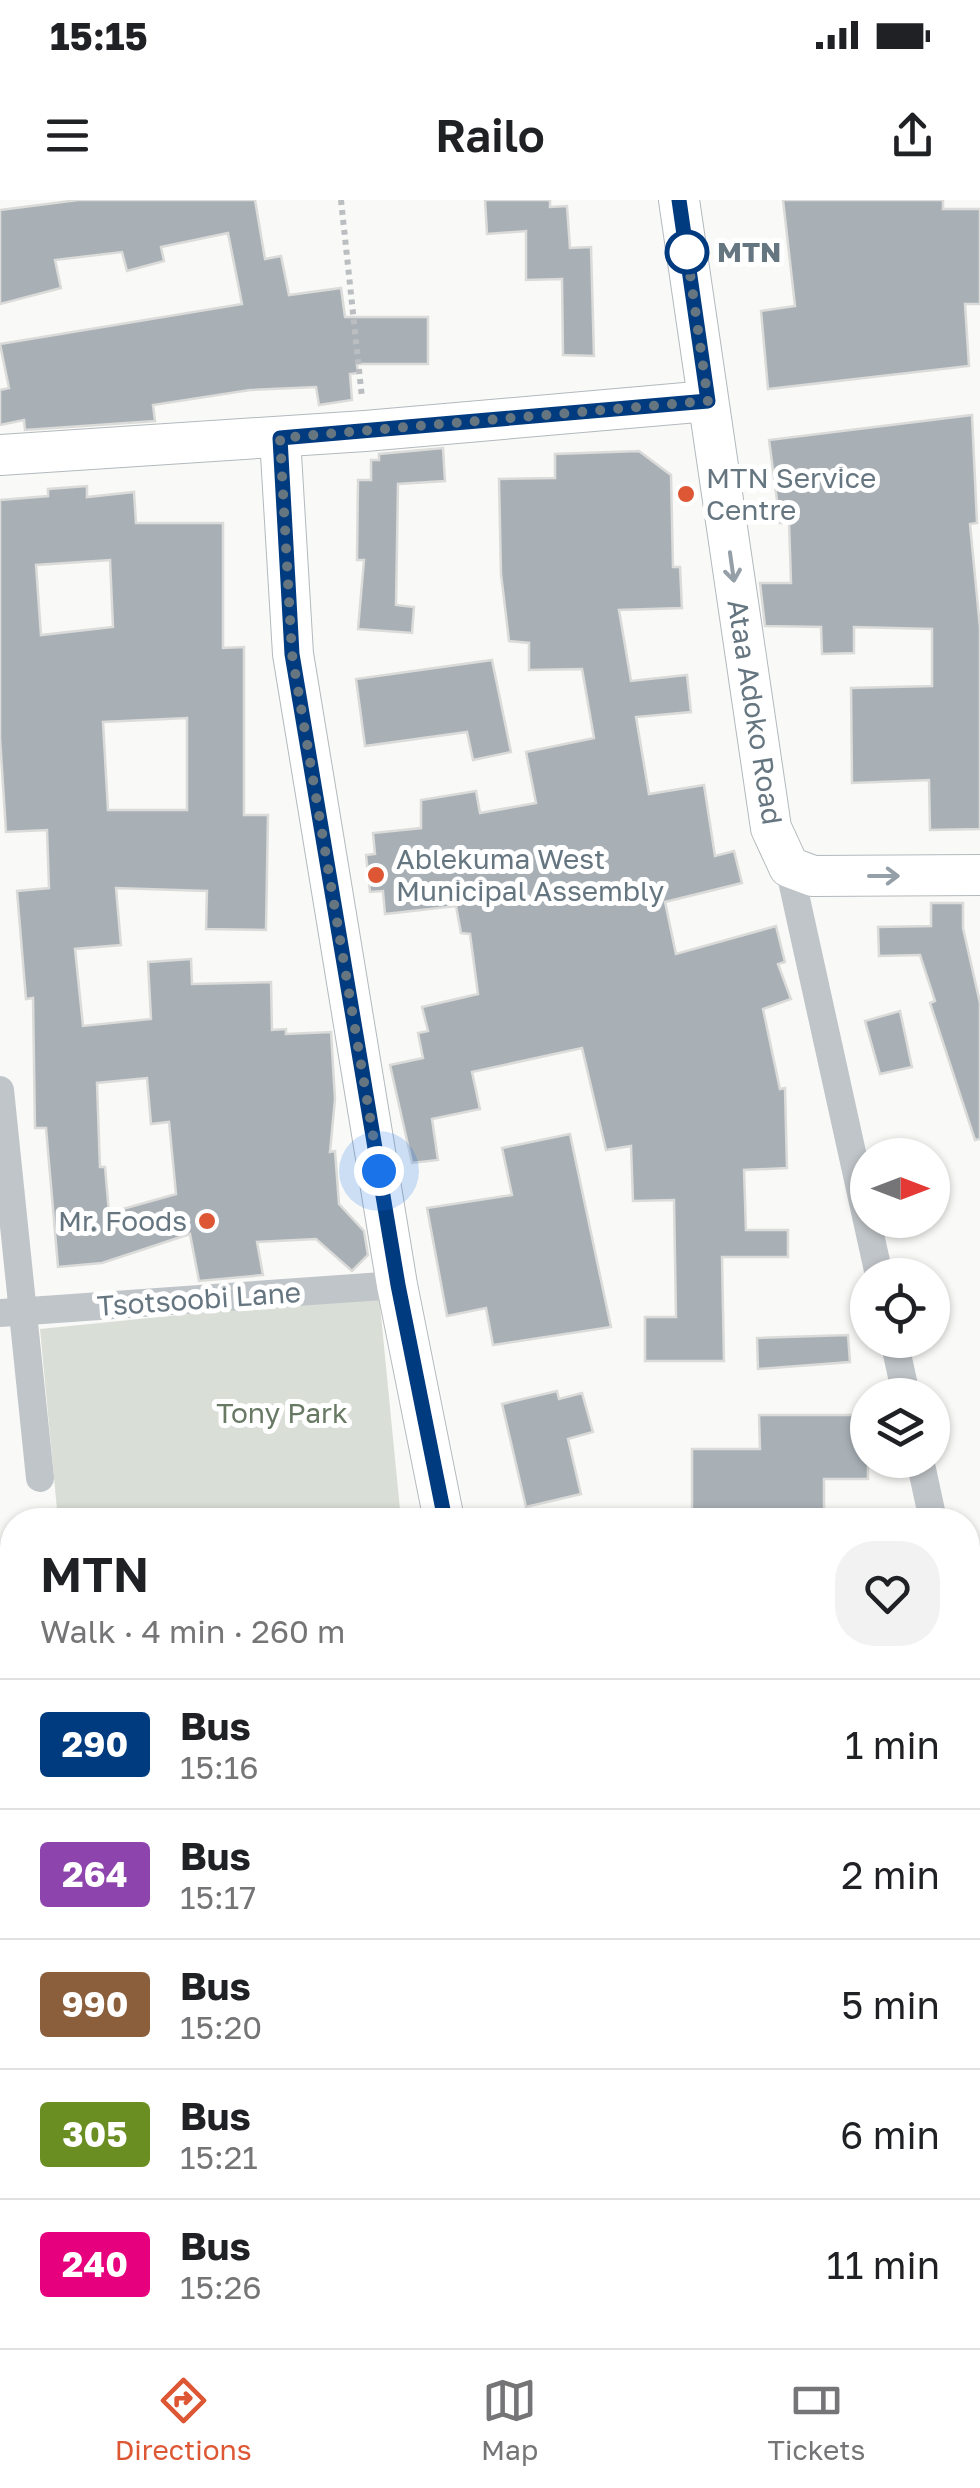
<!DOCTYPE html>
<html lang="en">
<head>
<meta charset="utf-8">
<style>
	:root { --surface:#fff; --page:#f2f2f2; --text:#202124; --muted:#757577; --line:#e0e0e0; --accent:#dd5734 }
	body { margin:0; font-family:"Golos Text",sans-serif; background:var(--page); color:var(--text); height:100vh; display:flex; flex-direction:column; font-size:38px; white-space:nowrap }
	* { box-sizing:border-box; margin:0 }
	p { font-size:32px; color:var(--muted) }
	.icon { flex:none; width:55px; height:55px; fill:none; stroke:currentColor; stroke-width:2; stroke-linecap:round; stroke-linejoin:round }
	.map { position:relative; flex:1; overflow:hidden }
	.drawer { position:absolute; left:0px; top:1308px; width:980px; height:842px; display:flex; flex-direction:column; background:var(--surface); border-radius:40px 40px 0 0; box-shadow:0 2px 8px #0004 }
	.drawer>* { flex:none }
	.badge { padding:0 20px; border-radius:8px; font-size:35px; line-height:65px }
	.needle { width:65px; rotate:90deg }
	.controls { position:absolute; left:850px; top:938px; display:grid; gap:20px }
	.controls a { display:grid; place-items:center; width:100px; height:100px; border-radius:50%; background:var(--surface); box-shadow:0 2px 8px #0004; font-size:50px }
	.you { position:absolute; width:50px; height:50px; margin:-25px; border:8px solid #fff; border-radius:50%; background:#1a73e8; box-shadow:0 0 0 15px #1a73e833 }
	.map>.badge { position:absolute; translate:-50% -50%; box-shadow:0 0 0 5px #fff }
	.round { display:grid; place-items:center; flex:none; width:105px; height:105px; border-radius:40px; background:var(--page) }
	.head { display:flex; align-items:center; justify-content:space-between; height:170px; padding:0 40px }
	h1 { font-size:48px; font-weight:600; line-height:75px }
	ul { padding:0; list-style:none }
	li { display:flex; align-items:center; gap:30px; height:130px; padding:0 40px; border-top:2px solid var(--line) }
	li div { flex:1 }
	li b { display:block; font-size:38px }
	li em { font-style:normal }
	li .badge { min-width:110px; font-weight:700; text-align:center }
	.status { display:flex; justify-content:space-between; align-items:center; height:70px; padding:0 50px; background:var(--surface); direction:ltr }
	.status svg { height:28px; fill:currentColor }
	header { display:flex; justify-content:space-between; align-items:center; height:130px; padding:0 40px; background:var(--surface); font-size:45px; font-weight:600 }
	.menu { display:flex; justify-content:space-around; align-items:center; height:140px; border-top:2px solid var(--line); background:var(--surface); font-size:28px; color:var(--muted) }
	.menu a { display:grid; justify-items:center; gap:5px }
	.menu .selected { color:var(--accent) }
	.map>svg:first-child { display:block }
</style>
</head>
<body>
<div class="status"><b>15:15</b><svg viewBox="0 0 49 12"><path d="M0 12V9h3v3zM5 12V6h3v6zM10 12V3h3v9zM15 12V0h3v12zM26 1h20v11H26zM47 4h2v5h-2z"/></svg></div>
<header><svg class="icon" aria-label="menu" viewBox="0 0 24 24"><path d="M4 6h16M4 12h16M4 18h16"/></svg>Railo<svg class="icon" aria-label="share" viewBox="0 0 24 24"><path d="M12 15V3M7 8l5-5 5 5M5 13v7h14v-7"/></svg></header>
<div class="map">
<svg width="980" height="2148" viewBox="0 0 980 2148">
	<rect width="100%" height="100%" fill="#f9f9f7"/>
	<path fill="#d9ded6" d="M 379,1095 L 401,1320 L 58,1320 L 40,1129 Z"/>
	<g fill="#a8b0b6" stroke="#dbdbd9" stroke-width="2.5" fill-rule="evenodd">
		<path d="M 78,0 L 255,0 L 265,59 L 281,56 L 289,95 L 341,88 L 345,117 L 428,117 L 428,164 L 357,164 L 358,173 L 350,174 L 352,200 L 319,205 L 316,187 L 250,190 L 153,205 L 155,221 L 25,230 L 24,220 L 0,225 L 0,190 L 9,188 L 0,144 L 242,104 L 228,33 L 161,47 L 164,61 L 127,71 L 122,52 L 55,60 L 61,88 L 0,104 L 0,10 Z"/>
		<path d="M 485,0 L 550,0 L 550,7 L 567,6 L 570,48 L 591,47 L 594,156 L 563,155 L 562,79 L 526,80 L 526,31 L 487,34 Z"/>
		<path d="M 783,0 L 943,0 L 943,9 L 980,9 L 980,104 L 965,104 L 969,166 L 768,189 L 761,111 L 795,106 Z"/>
		<path d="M 972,215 L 977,323 L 970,324 L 980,428 L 980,629 L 930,630 L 929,580 L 852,583 L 851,488 L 932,486 L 932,429 L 854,427 L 854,453 L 822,454 L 821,427 L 765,426 L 760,383 L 791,383 L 789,322 L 780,323 L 769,240 Z"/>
		<path d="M 443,248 L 445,281 L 398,284 L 396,405 L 414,407 L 412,433 L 358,429 L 364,360 L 357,360 L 358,280 L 371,280 L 371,260 L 379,260 L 379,254 Z"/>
		<path d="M 639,251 L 671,275 L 673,367 L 680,367 L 682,408 L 619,410 L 631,481 L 687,475 L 691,512 L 636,517 L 649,594 L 704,585 L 715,656 L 734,651 L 742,683 L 665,702 L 676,754 L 776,726 L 785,762 L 778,764 L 791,799 L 763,809 L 780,889 L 785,888 L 787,968 L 744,970 L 746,1030 L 788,1030 L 788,1057 L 722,1057 L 724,1161 L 645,1161 L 645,1117 L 676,1117 L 674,1000 L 633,1001 L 631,946 L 606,950 L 582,848 L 472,872 L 480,909 L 432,919 L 438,960 L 412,963 L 390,865 L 423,858 L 418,833 L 428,831 L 422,807 L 478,794 L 470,734 L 461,733 L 456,706 L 385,714 L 383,691 L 370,692 L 366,655 L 375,654 L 373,633 L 421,628 L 421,600 L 476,591 L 480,613 L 536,603 L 526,552 L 594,538 L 582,469 L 529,470 L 529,443 L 509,441 L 501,374 L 499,279 L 555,278 L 555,254 Z"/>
		<path d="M 87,286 L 87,297 L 134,292 L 136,323 L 223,323 L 223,448 L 244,447 L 244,615 L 268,615 L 266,730 L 206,729 L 207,691 L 116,688 L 121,745 L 75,749 L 83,826 L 151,819 L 148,762 L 191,759 L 192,784 L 271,782 L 272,830 L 286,829 L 286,834 L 331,832 L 335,899 L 330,952 L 335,951 L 339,1004 L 364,1031 L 368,1055 L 352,1071 L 316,1039 L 257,1042 L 263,1075 L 199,1081 L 190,1034 L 102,1063 L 58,1067 L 46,928 L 35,928 L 33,798 L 26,799 L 17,691 L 49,688 L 47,630 L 6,632 L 0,538 L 0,300 L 48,296 L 48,289 ZM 110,360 L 113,427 L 41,435 L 36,365 ZM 187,518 L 187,610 L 108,610 L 103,522 ZM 147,878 L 151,924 L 169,922 L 176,994 L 109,1013 L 105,967 L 100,967 L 97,883 Z"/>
		<path d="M 492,460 L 511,552 L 473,560 L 467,532 L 365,546 L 356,479 Z"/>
		<path d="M 931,703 L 963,703 L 963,728 L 980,803 L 980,939 L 975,940 L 930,803 L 935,801 L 920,755 L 879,756 L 878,727 L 931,726 Z"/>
		<path d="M 900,811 L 912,867 L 880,874 L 865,821 Z"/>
		<path d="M 570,934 L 611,1127 L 493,1145 L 486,1108 L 447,1116 L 427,1008 L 512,995 L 502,948 Z"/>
		<path d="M 848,1135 L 850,1162 L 758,1169 L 757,1138 Z"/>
		<path d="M 557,1191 L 559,1199 L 582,1193 L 593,1232 L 568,1239 L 581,1294 L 526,1307 L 502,1204 Z"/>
		<path d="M 759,1215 L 868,1215 L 868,1279 L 824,1279 L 824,1309 L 728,1310 L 728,1320 L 692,1320 L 692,1249 L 760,1249 Z"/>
	</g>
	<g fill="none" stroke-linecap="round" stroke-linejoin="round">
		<g stroke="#b3b9bd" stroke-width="42">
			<g id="secondary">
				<path d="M 679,0 L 771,628 L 789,667 L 813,676 L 980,675"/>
				<path d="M 280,238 L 293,454 L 397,1085 L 444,1320"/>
				<path d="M 0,255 L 365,231 L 708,201"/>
				<path d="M 487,2148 L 487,2138"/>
			</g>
		</g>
		<path stroke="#bbbec1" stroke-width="6" stroke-dasharray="5 5" stroke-linecap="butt" d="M 341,0 L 362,198"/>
		<g stroke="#c0c5c9" stroke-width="28">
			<path d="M 789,667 L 879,1075"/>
			<path d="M 0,890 L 40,1278"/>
			<path d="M 0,1113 L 397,1085"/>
			<path d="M 894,1140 L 906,1195"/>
			<path d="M 920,1260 L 933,1320"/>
			<path d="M 968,1404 L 980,1404"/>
			<path d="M 968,1465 L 980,1514"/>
			<path d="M 0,1687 L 12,1690"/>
			<path d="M 0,2028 L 12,2030"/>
		</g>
		<use href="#secondary" stroke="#fff" stroke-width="40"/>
	</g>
	<defs><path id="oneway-shaft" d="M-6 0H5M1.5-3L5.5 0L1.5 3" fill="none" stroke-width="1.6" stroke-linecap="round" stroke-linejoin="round" transform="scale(2.5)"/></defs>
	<g stroke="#949fa7">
		<use href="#oneway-shaft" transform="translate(732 367) rotate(82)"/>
		<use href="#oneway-shaft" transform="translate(884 676)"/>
	</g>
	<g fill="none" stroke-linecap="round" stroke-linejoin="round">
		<g stroke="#fff" stroke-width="22">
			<path id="line" d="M 445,1320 L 398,1085 L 292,454 L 280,238 L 708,201 L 679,0"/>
		</g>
		<use href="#line" stroke="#003b80" stroke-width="15"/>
		<path stroke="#667681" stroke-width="10" stroke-dasharray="0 18" d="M 379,971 L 292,454 L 280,238 L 708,201 L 687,52"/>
	</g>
	<circle fill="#fff" stroke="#003b80" stroke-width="5" cx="687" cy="52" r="20"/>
	<g fill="#dd5734" stroke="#fff" stroke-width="4">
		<circle cx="686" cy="294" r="10"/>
		<circle cx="376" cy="675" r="10"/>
		<circle cx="207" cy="1021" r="10"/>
	</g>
	<g text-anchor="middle" stroke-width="10" stroke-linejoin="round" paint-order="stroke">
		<g font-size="28" font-weight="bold" fill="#667681" stroke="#fff" text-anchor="start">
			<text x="717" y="62">MTN</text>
		</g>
		<g font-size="28" fill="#667681" stroke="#fff" text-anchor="start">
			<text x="706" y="288">MTN Service<tspan x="706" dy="32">Centre</tspan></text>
			<text x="396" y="669">Ablekuma West<tspan x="396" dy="32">Municipal Assembly</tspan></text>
			<text x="187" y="1031" text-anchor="end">Mr. Foods</text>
		</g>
		<g font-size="28" fill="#667681" stroke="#fff">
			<text transform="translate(755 512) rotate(81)" y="10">Ataa Adoko Road</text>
			<text transform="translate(199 1099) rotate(-4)" y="10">Tsotsoobi Lane</text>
		</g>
		<g font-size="28" fill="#687964" stroke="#fff">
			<text x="282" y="1223">Tony Park</text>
		</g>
	</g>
</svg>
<div class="controls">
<a><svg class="needle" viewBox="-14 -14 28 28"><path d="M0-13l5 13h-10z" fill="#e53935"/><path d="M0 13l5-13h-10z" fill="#757577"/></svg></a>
<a><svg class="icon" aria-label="locate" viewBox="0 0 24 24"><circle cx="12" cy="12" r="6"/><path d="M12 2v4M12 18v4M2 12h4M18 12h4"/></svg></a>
<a><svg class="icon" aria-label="layers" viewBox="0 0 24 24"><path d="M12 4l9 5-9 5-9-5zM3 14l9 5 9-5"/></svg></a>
</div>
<div class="you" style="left:379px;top:971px"></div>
<section class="drawer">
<div class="head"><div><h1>MTN</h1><p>Walk · 4 min · 260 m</p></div><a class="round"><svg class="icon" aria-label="heart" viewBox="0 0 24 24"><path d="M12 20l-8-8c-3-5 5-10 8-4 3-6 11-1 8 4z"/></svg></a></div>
<ul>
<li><span class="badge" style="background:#003b80;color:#fff">290</span><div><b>Bus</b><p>15:16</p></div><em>1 min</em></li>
<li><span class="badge" style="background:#8e44ad;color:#fff">264</span><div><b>Bus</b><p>15:17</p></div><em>2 min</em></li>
<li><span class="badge" style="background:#8b5e3c;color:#fff">990</span><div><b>Bus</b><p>15:20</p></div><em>5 min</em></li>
<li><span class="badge" style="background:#6b8e23;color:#fff">305</span><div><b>Bus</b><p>15:21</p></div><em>6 min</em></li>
<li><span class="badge" style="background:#e6007e;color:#fff">240</span><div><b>Bus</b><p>15:26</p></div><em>11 min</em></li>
</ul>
</section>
</div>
<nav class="menu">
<a class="selected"><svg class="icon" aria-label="directions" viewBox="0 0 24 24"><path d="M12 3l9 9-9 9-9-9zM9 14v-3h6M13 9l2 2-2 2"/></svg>Directions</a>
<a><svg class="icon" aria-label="map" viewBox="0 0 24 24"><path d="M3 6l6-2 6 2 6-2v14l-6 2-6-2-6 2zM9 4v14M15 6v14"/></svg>Map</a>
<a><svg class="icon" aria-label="tickets" viewBox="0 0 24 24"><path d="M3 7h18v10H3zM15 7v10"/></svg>Tickets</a>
</nav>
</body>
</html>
